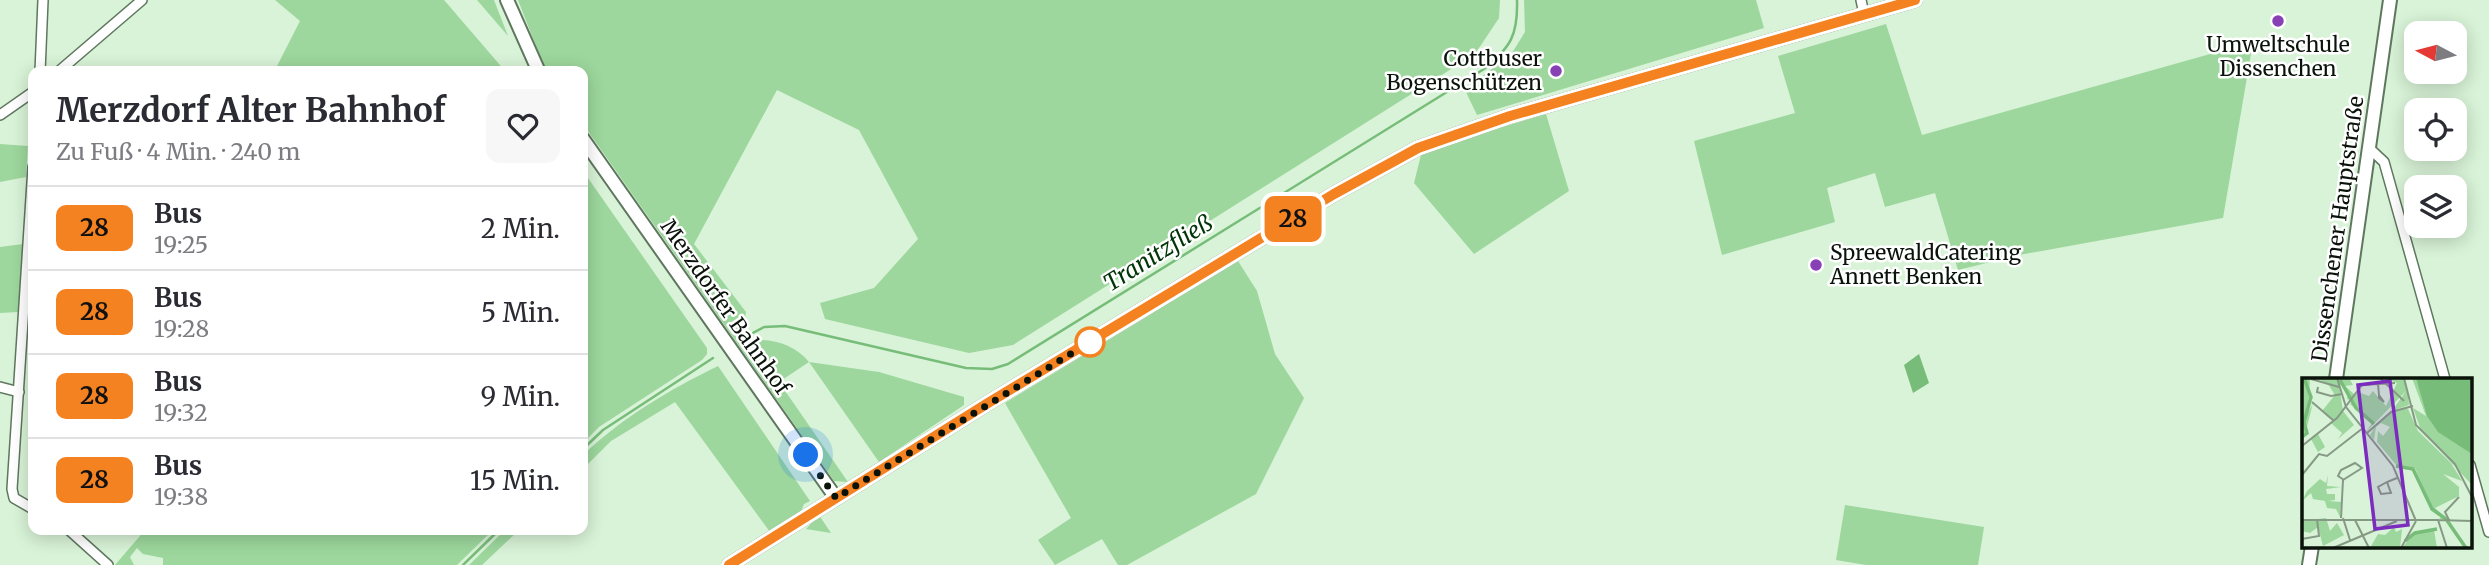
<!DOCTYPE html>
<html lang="de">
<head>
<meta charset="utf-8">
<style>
	:root { --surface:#fff; --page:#f7f7f7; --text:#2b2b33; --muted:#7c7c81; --line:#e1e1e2 }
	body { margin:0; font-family:Merriweather,serif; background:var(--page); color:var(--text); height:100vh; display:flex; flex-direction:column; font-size:26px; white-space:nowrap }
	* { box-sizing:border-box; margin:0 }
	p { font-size:23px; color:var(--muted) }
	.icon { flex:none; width:38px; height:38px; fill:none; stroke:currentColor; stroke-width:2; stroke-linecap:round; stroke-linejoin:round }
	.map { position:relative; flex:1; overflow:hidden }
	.side { position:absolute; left:28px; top:66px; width:560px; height:469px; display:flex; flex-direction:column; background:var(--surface); border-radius:14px; box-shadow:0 4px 18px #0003 }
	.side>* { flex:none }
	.badge { padding:0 14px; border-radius:10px; font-size:24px; line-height:46px }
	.needle { width:46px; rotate:277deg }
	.fabs { position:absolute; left:2404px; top:21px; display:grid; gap:14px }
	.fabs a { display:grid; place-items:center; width:63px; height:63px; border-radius:14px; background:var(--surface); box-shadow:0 4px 18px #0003; font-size:35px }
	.you { position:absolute; width:35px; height:35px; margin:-18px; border:5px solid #fff; border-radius:50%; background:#1a73e8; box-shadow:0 0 0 10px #1a73e833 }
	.map>.badge { position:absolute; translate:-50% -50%; box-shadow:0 0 0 4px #fff }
	.round { display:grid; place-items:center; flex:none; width:74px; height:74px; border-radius:14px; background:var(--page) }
	.overview { display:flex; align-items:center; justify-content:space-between; height:119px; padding:0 28px }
	h1 { font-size:33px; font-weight:700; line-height:52px }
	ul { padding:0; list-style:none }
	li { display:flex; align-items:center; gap:21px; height:84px; padding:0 28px; border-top:2px solid var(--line) }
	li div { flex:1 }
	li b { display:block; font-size:26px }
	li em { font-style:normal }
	li .badge { min-width:77px; font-weight:700; text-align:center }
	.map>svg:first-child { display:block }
</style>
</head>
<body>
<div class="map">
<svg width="2489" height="565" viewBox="0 0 2489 565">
	<rect width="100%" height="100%" fill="#d8f3d7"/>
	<g fill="#9dd79d">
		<path d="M 275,0 L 444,0 L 506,72 L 274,72 L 300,21 Z"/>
		<path d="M 477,0 L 494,0 L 508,36 Z"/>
		<path d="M 518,0 L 1500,0 L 1499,18 L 1475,54 L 1013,345 L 969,353 L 825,319 L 820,303 L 874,288 L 918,239 L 859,130 L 777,90 L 694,244 L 746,312 L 743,332 L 749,341 C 770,337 796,345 809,362 L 879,372 L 964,397 L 964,405 L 879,462 L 809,362 L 779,382 L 848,482 L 834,481 L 583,124 L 583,72 L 546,72 Z"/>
		<path d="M 1524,0 L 1756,0 L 1764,28 L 1477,115 L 1465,90 L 1512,53 L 1525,32 Z"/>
		<path d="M 1886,24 L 1922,135 L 2253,42 L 2223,218 L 2019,255 L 1958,270 L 1935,193 L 1885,207 L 1875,173 L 1827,188 L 1835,222 L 1722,255 L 1694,141 L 1795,113 L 1778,56 Z"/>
		<path d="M 1546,114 L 1569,191 L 1474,254 L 1414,183 L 1422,151 Z"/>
		<path d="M 0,144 L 28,146 L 26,177 L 0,182 Z"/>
		<path d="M 583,171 L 707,348 L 707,354 L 702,360 L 599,427 L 583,443 Z"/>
		<path d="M 23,244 L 18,312 L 0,313 L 0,247 Z"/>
		<path d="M 1238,261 L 1257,291 L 1275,354 L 1304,398 L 1256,494 L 1127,565 L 1118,565 L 1102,539 L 1055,565 L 1038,540 L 1071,518 L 1005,403 Z"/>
		<path d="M 718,366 L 810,501 L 804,504 L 800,514 L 770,532 L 675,402 L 611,441 L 583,469 L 583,455 C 623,417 669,390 718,366 Z"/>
		<path d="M 1845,505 L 1984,527 L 1978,565 L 1866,565 L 1836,560 Z"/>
		<path d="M 819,515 L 831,533 L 806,529 Z"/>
		<path d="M 145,530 L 493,530 L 457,565 L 163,565 L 163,558 L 143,554 L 137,548 L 130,557 L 134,565 L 115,565 Z"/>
		<path d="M 505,530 L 519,530 L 482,565 L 469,565 Z"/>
	</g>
	<path fill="#77bd79" d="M 1919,354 L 1929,383 L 1913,393 L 1904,365 Z"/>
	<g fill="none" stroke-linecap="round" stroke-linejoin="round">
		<g stroke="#77bd79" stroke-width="2.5">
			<path d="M 747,336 L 764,327 L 785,326 L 966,368 L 992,369 L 1008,364 L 1484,69 C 1511,47 1518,35 1517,0"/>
			<path d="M 583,449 L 603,430 L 713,358"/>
			<path d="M 463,565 L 499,530"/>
		</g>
		<g stroke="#5f775f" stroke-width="12">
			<g id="street">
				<path d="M 1861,0 L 1864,14"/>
				<path d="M 40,72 L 43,0"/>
				<path d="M 58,72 L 142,0"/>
				<path d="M 0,115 L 33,92"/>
				<path d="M 2369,148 L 2384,162 L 2445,379"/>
				<path d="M 33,167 L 12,489 L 14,498 L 33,509"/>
				<path d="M 0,387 L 19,392"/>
				<path d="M 2470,465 L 2489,532"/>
				<path d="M 69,530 L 108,565"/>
			</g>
		</g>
		<g stroke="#5f775f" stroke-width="16">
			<g id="secondary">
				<path d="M 507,0 L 539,72"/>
				<path d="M 583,139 L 836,498"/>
				<path d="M 2336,379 L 2390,0"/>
				<path d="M 729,565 L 988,403 L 1334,194 L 1418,148 L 1510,116 L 1915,0"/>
				<path d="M 2309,565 L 2312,546"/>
			</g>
		</g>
		<use href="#street" stroke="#fff" stroke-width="9"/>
		<use href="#secondary" stroke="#fff" stroke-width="12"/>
	</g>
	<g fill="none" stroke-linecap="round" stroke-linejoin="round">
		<g stroke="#fff" stroke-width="16">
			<path id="line" d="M 729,565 L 988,403 L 1334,194 L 1418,148 L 1510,116 L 1915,0"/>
		</g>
		<use href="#line" stroke="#f58220" stroke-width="10"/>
		<path stroke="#0a130a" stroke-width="7" stroke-dasharray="0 12.6" d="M 806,455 L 836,498 L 1090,342"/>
	</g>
	<g fill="#8741b5" stroke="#fff" stroke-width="2.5">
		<circle cx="2278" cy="21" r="7"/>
		<circle cx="1556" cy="71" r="7"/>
		<circle cx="1816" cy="265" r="7"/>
	</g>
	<circle fill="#fff" stroke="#f58220" stroke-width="3.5" cx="1090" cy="342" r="14"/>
	<g text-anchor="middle" stroke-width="5" stroke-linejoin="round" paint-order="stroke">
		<g font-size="21" fill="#0a130a" stroke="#fff">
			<text x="2278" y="52">Umweltschule<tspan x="2278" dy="24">Dissenchen</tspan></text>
			<text x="1542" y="66" text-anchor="end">Cottbuser<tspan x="1542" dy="24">Bogenschützen</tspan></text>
			<text x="1830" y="260" text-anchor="start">SpreewaldCatering<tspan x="1830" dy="24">Annett Benken</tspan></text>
		</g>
		<g font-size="21" fill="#0a130a" stroke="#fff">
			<text transform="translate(2338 229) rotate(-82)" y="7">Dissenchener Hauptstraße</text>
			<text transform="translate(725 307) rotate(55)" y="7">Merzdorfer Bahnhof</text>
		</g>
		<g font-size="23" font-style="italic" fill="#003507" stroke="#fff">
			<text transform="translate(1158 253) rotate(-32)" y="8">Tranitzfließ</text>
		</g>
	</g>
	<g transform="translate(2302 378)">
		<rect width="170" height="170" fill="#d8f3d7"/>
		<path d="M 0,0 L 8,1 L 6,35 L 11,25 L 0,68 ZM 15,0 L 47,0 L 51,7 L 43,8 L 53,17 L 50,21 L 56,14 L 67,18 L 71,13 L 84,28 L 95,5 L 82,0 L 102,0 L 105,11 L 107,27 L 90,33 L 104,13 L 63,55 L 70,45 L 48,26 L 52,23 L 45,21 L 46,13 L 37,6 L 41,33 L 52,47 L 36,61 L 40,55 L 29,45 L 16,56 L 23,69 L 16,74 L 9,61 L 31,43 L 33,43 L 20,33 L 33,17 L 26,6 ZM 110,0 L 114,0 L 130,45 L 170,76 L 170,107 L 119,52 L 111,30 L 124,38 ZM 98,31 L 106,31 L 116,53 L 149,85 L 160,103 L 141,96 L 157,109 L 157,118 L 133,130 L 146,142 L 137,141 L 140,138 L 131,132 L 113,90 L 96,89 L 75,64 L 76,53 L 81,58 L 88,49 L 79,45 L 74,49 L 72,62 L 68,57 L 72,51 L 66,56 L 88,35 ZM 26,97 L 25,108 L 39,109 L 24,111 L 25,116 L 33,116 L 33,122 L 26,123 L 39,124 L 38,139 L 34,131 L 25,130 L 23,123 L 11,121 L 9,115 L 0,123 L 5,113 L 18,101 L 24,105 ZM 24,140 L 28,153 L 35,145 L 42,157 L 21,168 L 16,149 L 8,155 L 0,153 L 0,143 ZM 92,149 L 94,154 L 100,151 L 98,170 L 68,170 L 76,156 L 83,157 ZM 132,152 L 135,170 L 100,170 L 112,154 Z" fill="#9dd79d"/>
		<path d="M 114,0 L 170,0 L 170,76 L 136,54 L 125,38 Z" fill="#77bd79"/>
		<path fill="none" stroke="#77bd79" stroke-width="3.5" d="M 38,2 L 54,30 L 72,46M 0,59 L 5,55 L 2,44 L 9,19 L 2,0M 94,88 L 111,91 L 130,131 L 144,141 L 164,170M 103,163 L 113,155 L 135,151"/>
		<path fill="none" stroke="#869985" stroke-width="2" d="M 35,0 L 44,29 L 91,88 L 114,143M 78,0 L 102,23M 102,0 L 114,47 L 153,86 L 170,119M 9,1 L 37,9M 76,6 L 77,17 L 77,20 L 82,24 L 77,17M 16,9 L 15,14 L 29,18 L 40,16M 10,24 L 32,43M 65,55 L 89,34 L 111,28M 0,68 L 35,40 L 60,7 L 93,5M 0,97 L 17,76 L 25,78 L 61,50M 85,104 L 76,109 L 79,116 L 89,115 L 85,104 L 95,100M 39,140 L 41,102 L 60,90 L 53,85 L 39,92 L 36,98 L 42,102M 41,140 L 48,162M 0,142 L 136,142 L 145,170M 53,142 L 67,170M 136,142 L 170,143M 147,142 L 143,134 L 157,119M 0,161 L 17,158 L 15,141M 31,170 L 95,143M 99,170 L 114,143"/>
		<path fill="#7b2cbf" fill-opacity="0.15" stroke="#7b2cbf" stroke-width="3.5" d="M 88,3 L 106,147 L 73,151 L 56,7 Z"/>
		<rect width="170" height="170" fill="none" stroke="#0a130a" stroke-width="3.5"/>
	</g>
</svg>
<div class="fabs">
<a><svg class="needle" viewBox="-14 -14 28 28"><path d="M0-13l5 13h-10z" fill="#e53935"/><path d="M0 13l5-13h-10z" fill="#7c7c81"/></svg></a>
<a><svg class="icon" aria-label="locate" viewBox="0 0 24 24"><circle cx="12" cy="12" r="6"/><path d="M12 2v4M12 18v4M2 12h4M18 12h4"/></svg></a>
<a><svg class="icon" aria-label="layers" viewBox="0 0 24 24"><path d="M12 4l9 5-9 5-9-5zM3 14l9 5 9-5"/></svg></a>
</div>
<div class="you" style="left:806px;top:455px"></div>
<b class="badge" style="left:1293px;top:219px;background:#f58220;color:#111">28</b>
<section class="side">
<div class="overview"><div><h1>Merzdorf Alter Bahnhof</h1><p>Zu Fuß · 4 Min. · 240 m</p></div><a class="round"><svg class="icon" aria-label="heart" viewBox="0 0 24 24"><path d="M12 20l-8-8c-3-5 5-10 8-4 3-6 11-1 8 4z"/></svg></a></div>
<ul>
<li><span class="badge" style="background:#f58220;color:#111">28</span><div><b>Bus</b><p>19:25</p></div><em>2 Min.</em></li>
<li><span class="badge" style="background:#f58220;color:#111">28</span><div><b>Bus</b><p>19:28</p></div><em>5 Min.</em></li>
<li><span class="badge" style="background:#f58220;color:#111">28</span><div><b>Bus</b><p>19:32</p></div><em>9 Min.</em></li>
<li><span class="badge" style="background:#f58220;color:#111">28</span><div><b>Bus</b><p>19:38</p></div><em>15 Min.</em></li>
</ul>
</section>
</div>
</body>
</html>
